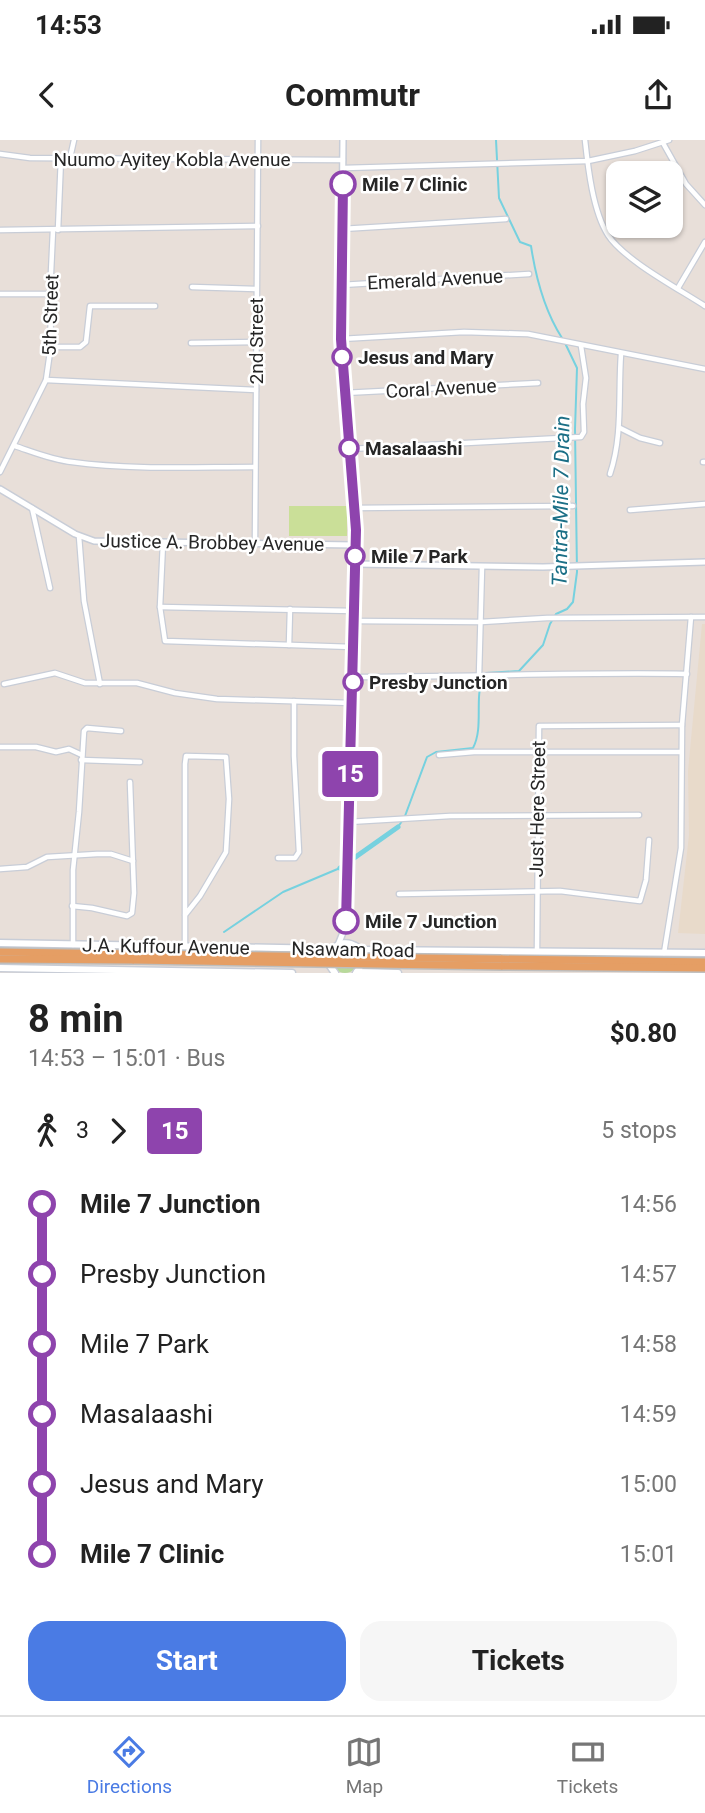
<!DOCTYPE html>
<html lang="en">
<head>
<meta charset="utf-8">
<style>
	:root { --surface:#fff; --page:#f6f6f6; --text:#222; --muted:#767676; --line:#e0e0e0; --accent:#4a7be4 }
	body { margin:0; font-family:Roboto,sans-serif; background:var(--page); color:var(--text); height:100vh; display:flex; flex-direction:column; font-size:26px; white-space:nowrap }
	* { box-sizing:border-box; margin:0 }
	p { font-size:23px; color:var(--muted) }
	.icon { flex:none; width:38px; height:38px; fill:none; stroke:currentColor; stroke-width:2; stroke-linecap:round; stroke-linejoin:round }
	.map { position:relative; height:833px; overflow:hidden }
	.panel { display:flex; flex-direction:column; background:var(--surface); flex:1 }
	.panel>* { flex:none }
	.badge { padding:0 14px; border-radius:5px; font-size:24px; line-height:46px }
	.fabs { position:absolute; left:606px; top:21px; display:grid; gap:14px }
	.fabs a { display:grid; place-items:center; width:77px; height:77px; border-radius:14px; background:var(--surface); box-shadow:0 2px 5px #0004; font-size:35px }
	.map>.badge { position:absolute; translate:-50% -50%; box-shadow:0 0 0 4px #fff }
	.legs { display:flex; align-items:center; gap:10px; height:77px; padding:0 28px; font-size:23px }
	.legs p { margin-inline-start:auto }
	.summary { display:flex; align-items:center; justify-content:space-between; height:119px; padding:0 28px }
	h1 { font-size:38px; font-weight:700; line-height:52px }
	.action { display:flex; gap:14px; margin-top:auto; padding:14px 28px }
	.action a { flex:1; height:80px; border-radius:21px; background:var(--accent); color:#fff; font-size:28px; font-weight:700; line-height:80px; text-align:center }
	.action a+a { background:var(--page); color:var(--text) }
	ul { padding:0 28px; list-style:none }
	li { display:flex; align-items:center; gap:24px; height:70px; font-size:26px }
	li i { display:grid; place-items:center; width:10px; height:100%; margin:0 9px; background:currentColor }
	li i::after { content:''; width:18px; height:18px; margin:-9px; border:5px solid; border-radius:50%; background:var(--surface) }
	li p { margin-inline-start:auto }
	li:first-child i { background:linear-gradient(#0000 50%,currentColor 0) }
	li:last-child i { background:linear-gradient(currentColor 50%,#0000 0) }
	.status { display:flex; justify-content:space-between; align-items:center; height:49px; padding:0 35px; background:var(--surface); direction:ltr }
	.status svg { height:19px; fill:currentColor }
	header { display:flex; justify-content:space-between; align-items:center; height:91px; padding:0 28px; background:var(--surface); font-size:32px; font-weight:700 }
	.tab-bar { display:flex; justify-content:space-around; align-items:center; height:98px; border-top:2px solid var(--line); background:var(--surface); font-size:19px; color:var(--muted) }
	.tab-bar a { display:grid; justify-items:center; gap:4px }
	.tab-bar .current { color:var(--accent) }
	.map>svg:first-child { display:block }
</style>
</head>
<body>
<div class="status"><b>14:53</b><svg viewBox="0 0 49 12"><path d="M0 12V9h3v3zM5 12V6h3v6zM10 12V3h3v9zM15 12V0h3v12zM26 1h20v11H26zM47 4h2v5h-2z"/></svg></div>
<header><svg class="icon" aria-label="back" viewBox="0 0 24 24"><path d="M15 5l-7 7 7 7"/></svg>Commutr<svg class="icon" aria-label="share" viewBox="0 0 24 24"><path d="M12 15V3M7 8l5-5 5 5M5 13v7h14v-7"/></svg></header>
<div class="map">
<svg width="705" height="833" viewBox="0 0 705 833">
	<rect width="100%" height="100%" fill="#e8dfd9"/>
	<path fill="#e8daca" d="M 702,484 L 705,484 L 705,794 L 678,793 L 689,695 L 688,631 Z"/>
	<circle fill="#b8d99b" cx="345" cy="820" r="13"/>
	<rect fill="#cadf98" x="289" y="366" width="58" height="30"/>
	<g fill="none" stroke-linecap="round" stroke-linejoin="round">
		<g stroke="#76d1df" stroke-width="2">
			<path d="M 496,0 L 499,58 L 520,102 L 531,106 C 536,139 544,170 562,198"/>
			<path d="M 486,533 L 519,531 L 543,505 L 550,484 L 556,474 L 567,469 L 573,462 L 577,432 L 575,289 L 577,228 L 565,203"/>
			<path d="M 405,676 L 427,617 L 436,612 L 473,608 C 484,587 474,559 483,537"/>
			<path d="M 398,687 L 402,681"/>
			<path d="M 224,792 L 283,752 L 340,728"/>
		</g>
		<path stroke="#76d1df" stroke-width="5" d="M 340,728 L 398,687"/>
		<g stroke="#c8cdd7" stroke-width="7">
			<g id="minor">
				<path d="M 585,0 C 588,28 593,72 608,95 C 624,120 679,149 705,166"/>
				<path d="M 663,3 L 686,44 L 705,65"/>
				<path d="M 0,14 L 30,18 L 343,20"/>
				<path d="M 70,18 L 74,0"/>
				<path d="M 344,28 L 588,21 L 635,11 L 669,0"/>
				<path d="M 342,89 L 506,79"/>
				<path d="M 0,90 L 258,86"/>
				<path d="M 58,90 L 61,18"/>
				<path d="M 341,145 L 529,134"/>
				<path d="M 192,147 L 256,149"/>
				<path d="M 678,148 L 705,102"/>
				<path d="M 0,154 L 50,154"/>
				<path d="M 341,199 L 464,192 L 528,194 L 705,229"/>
				<path d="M 191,203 L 256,202"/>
				<path d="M 50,207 L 80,207 L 86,202 L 90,166 L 155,166"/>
				<path d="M 46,240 L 256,250"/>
				<path d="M 344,253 L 538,243"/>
				<path d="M 620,288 L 640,298 L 660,303"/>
				<path d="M 15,306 C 33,312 52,320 72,322 C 132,330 194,327 255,327"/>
				<path d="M 349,309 L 581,297 L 584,292 L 583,264 L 586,238 L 581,206"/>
				<path d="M 703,322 L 705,322"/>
				<path d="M 0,332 L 46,240 L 51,205 L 50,154 L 53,90"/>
				<path d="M 610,334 C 623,295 618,255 621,214"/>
				<path d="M 32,368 L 50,448"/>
				<path d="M 354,368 L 573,366"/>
				<path d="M 630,370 L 705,364"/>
				<path d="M 79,396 L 84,461 L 100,544"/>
				<path d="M 255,402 L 258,0"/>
				<path d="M 163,403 L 160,467 L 165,501 L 353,507"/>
				<path d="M 160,467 L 354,471"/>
				<path d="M 354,481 L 481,482 L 547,478 L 705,477"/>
				<path d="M 289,505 L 290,469"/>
				<path d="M 479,536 L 482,427"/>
				<path d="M 353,537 C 464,537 576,532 687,534"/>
				<path d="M 4,544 L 55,533 L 85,543 L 137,543 L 175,553 L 217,559 L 352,563"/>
				<path d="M 0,607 L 36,607 L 56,612 L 69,609 L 82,615"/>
				<path d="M 439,615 L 474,612 L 681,612"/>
				<path d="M 81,620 L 140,622"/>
				<path d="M 348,682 L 450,676 L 639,675"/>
				<path d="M 278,718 L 295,718 L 299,712 L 294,616 L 294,561"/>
				<path d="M 0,729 L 27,727 L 47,717 L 97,714 L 111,714 L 133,721"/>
				<path d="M 399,754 L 560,751 L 640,761 L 646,740 L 649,700"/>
				<path d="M 72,766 L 92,768 L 127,776 L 132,773 L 134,753 L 130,642"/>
				<path d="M 73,805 L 73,730 L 79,672 L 84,591 L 87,588 L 121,591"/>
				<path d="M 185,806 L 185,624 L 186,616 L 226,617 L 229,659 L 226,712 L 200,756 L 185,775"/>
				<path d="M 537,811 L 539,586 L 682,585"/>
				<path d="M 664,813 L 681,708 L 682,585 L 691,477"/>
			</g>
		</g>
		<g stroke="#c8cdd7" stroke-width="8">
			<g id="tertiary">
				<path d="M 0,349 L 75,394 L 94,401 L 355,405"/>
				<path d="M 355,424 L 543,427 L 705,422"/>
				<path d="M 338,805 L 346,785 L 356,390 L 341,199 L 343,0"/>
			</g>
		</g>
		<g stroke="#c8cdd7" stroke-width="9">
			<g id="secondary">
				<path d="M 0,803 L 332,809"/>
				<path d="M 332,810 C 339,802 348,801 357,807 C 365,815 363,824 356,833"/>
				<path d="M 360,810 L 705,813"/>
				<path d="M 329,820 L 330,826 L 335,833"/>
				<path d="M 0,828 L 292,833"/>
				<path d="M 357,832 L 398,833"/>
			</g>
		</g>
		<g stroke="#bebebe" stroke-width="10">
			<g id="trunk">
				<path d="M 0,812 L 135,814"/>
				<path d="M 0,819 L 134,820"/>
				<path d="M 501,819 L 705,822"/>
				<path d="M 501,826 L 705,828"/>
			</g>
		</g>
		<use href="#minor" stroke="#fff" stroke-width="4.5"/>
		<use href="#tertiary" stroke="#fff" stroke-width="5"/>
		<use href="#secondary" stroke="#fff" stroke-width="6"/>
		<use href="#trunk" stroke="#e59e64" stroke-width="7"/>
		<g stroke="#bebebe" stroke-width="10" stroke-linecap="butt">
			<g id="trunk-bridge">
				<path d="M 135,814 L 501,819"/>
				<path d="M 134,820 L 501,826"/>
			</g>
		</g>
		<use href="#trunk-bridge" stroke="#e59e64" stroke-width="7"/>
	</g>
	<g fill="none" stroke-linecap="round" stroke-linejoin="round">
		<g stroke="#fff" stroke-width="16">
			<path id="line-1" d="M 343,44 L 341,199 L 356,390 L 346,781"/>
		</g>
		<use href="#line-1" stroke="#8e44ad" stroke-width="10"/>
	</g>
	<g fill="#fff" stroke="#8e44ad" stroke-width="3.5">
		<circle cx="343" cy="44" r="12"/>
		<circle cx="342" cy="217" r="9"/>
		<circle cx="349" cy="308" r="9"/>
		<circle cx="355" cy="416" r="9"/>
		<circle cx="353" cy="542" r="9"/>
		<circle cx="346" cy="781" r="12"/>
	</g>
	<g text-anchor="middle" stroke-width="5" stroke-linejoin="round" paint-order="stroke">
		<g font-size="19" fill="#262626" stroke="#fff">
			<text x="172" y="26">Nuumo Ayitey Kobla Avenue</text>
			<text transform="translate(435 139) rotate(-3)" y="7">Emerald Avenue</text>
			<text transform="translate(50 175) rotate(-88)" y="7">5th Street</text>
			<text transform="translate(256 201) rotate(-90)" y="7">2nd Street</text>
			<text transform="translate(441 248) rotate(-3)" y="7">Coral Avenue</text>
			<text transform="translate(212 402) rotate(1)" y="7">Justice A. Brobbey Avenue</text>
			<text transform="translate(537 669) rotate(-89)" y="7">Just Here Street</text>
			<text transform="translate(166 806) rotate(1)" y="7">J.A. Kuffour Avenue</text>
			<text transform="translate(353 809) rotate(1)" y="7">Nsawam Road</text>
		</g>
		<g font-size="19" font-weight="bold" fill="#262626" stroke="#fff" text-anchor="start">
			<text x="362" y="51">Mile 7 Clinic</text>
			<text x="358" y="224">Jesus and Mary</text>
			<text x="365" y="315">Masalaashi</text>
			<text x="371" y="423">Mile 7 Park</text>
			<text x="369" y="549">Presby Junction</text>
			<text x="365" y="788">Mile 7 Junction</text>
		</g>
		<g font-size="21" font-style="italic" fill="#1b6f86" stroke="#fff">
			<text transform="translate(561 361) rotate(-89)" y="7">Tantra-Mile 7 Drain</text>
		</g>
	</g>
</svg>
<div class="fabs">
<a><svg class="icon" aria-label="layers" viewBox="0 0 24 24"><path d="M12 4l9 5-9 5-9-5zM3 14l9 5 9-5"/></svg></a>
</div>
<b class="badge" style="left:350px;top:634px;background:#8e44ad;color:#fff">15</b>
</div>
<section class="panel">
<div class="summary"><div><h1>8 min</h1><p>14:53 – 15:01 · Bus</p></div><b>$0.80</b></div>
<div class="legs"><svg class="icon" aria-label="walk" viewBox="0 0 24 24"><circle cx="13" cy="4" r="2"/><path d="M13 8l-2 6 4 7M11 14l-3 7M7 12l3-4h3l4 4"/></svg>3<svg class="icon" aria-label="forward" viewBox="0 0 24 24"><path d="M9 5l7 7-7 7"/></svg><b class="badge" style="background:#8e44ad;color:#fff">15</b><p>5 stops</p></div>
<ul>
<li><i style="color:#8e44ad"></i><b>Mile 7 Junction</b><p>14:56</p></li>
<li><i style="color:#8e44ad"></i><span>Presby Junction</span><p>14:57</p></li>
<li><i style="color:#8e44ad"></i><span>Mile 7 Park</span><p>14:58</p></li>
<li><i style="color:#8e44ad"></i><span>Masalaashi</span><p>14:59</p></li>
<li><i style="color:#8e44ad"></i><span>Jesus and Mary</span><p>15:00</p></li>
<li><i style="color:#8e44ad"></i><b>Mile 7 Clinic</b><p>15:01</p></li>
</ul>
<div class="action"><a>Start</a><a>Tickets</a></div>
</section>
<nav class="tab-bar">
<a class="current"><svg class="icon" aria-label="directions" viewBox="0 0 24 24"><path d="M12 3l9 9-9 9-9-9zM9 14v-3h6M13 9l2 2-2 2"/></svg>Directions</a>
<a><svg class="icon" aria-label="map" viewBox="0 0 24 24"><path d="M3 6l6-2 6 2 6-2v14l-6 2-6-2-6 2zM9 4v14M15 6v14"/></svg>Map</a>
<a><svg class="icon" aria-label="tickets" viewBox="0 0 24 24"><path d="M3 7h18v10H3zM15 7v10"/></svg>Tickets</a>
</nav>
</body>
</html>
